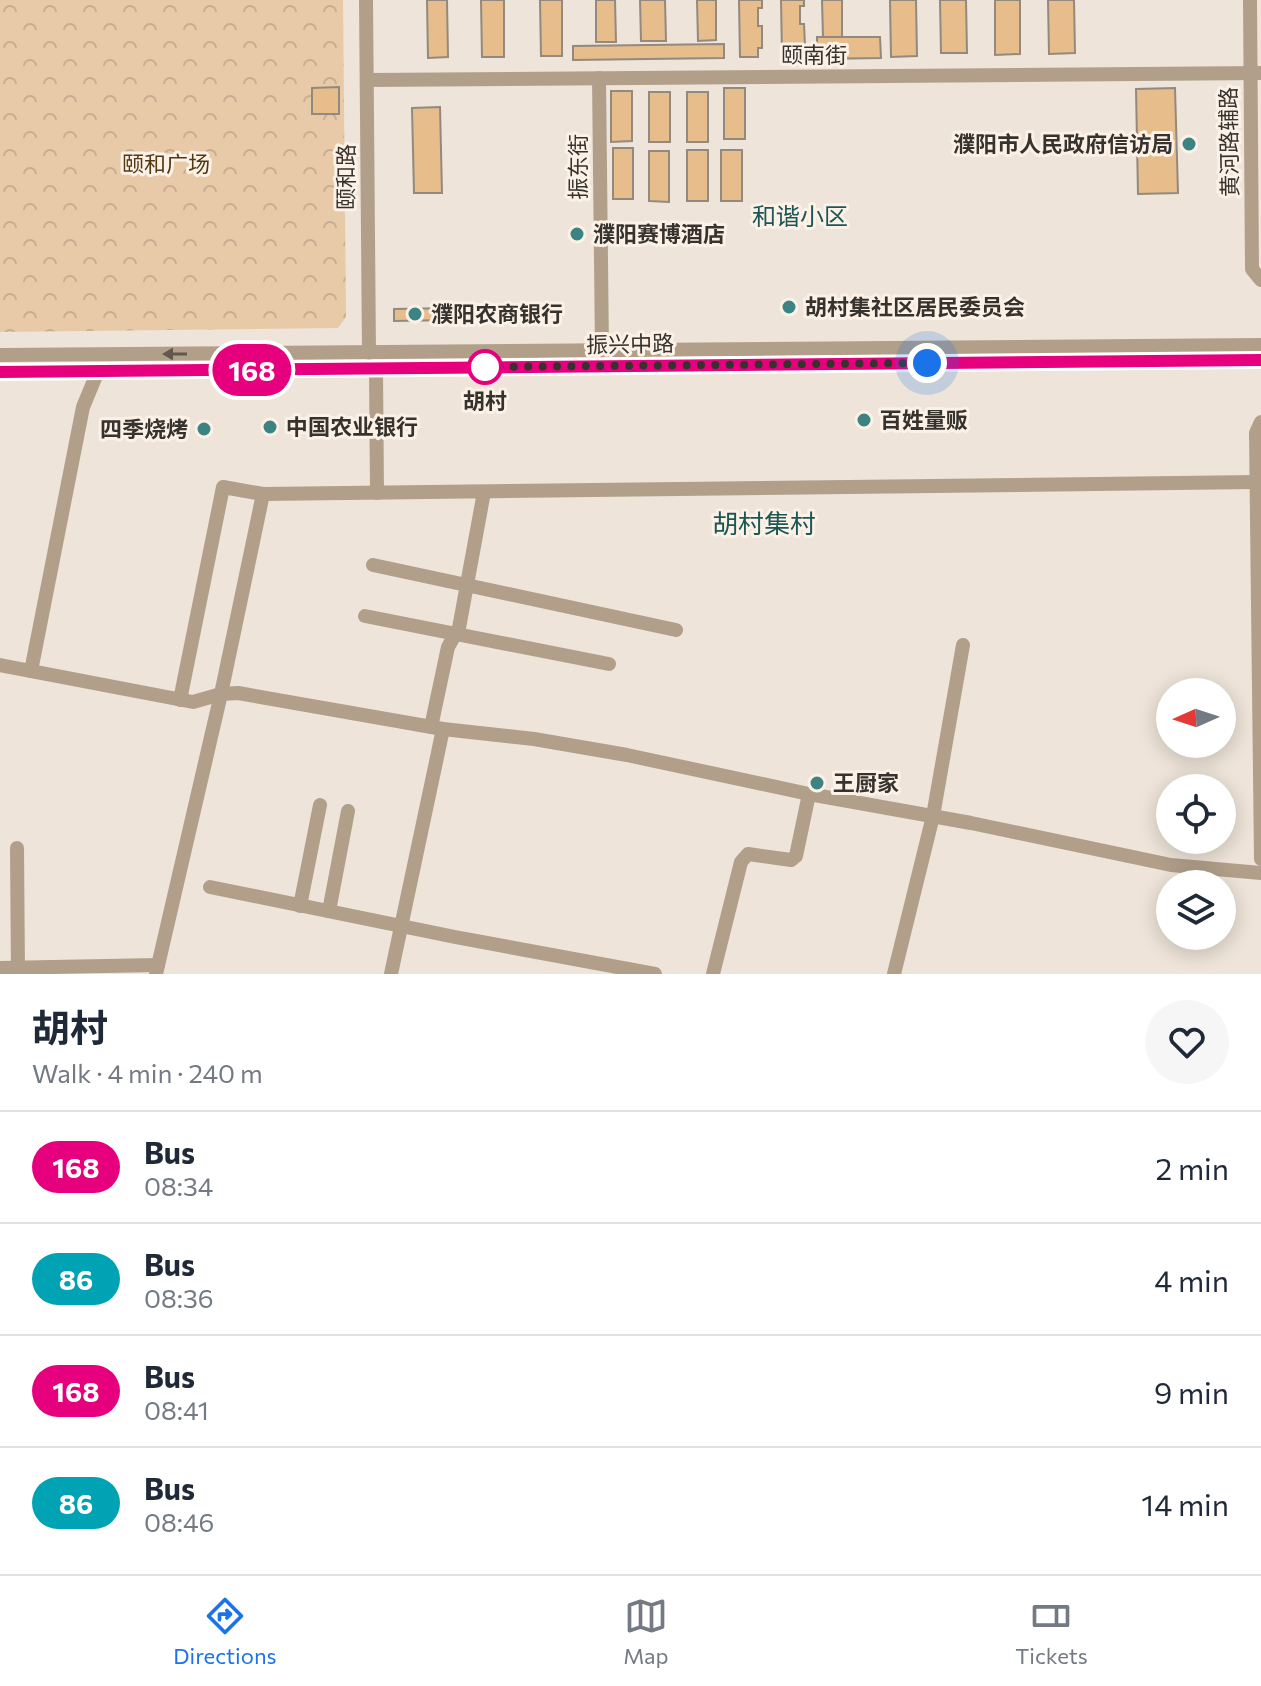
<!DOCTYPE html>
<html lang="en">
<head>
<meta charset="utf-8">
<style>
	:root { --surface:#fff; --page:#f6f6f7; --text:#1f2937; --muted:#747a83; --line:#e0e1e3; --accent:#1a73e8 }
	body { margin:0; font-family:Commissioner,"Noto Sans SC",sans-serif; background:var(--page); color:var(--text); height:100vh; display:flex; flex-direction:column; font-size:30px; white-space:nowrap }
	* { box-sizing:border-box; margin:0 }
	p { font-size:26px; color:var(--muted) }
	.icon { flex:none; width:44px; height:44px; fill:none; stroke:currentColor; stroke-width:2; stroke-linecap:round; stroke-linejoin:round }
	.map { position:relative; height:974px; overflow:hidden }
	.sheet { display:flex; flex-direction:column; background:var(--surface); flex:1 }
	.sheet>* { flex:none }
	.badge { padding:0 16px; border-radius:26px; font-size:28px; line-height:52px }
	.needle { width:52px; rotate:267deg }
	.tools { position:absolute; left:1156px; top:678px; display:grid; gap:16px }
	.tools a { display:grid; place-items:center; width:80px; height:80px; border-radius:50%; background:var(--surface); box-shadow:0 4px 20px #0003; font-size:40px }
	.you { position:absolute; width:40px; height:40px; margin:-20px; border:6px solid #fff; border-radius:50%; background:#1a73e8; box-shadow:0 0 0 12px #1a73e833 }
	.map>.badge { position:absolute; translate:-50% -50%; box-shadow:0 0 0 4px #fff }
	.round { display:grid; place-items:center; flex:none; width:84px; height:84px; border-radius:42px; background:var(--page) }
	.overview { display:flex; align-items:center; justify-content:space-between; height:136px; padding:0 32px }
	h1 { font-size:38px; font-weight:700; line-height:60px }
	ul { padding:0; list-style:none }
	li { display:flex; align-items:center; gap:24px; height:112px; padding:0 32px; border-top:2px solid var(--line) }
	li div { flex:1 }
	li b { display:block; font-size:30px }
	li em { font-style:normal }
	li .badge { min-width:88px; font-weight:700; text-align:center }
	.menu { display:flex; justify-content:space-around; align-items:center; height:112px; border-top:2px solid var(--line); background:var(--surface); font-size:22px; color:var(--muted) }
	.menu a { display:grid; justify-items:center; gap:4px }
	.menu .on { color:var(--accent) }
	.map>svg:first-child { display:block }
</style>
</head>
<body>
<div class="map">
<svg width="1261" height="974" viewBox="0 0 1261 974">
	<defs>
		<pattern id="park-crowns" width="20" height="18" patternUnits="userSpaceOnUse" patternTransform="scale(2)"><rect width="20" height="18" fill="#e8caa8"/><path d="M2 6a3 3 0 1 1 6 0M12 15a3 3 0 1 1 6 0" fill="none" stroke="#c8ae91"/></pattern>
	</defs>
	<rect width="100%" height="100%" fill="#eee4d9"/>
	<path fill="url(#park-crowns)" d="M 0,0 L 343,0 L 346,317 L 338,328 L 0,332 Z"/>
	<g fill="#e7bd8c" stroke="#92897f" stroke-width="2">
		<path d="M 427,0 L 447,0 L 448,57 L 428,58 Z"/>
		<path d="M 481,0 L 504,0 L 504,57 L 482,57 Z"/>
		<path d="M 540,0 L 562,0 L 562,56 L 541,56 Z"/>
		<path d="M 596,0 L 615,0 L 616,42 L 596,42 Z"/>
		<path d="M 640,0 L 665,0 L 666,41 L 641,41 Z"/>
		<path d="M 697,0 L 716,0 L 716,40 L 698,41 Z"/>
		<path d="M 739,0 L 762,0 L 762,8 L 758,8 L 758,26 L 762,26 L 762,48 L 758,48 L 758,57 L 740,57 Z"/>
		<path d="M 781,0 L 804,0 L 804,6 L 800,6 L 800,24 L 804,24 L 805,46 L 800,46 L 801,54 L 782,55 Z"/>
		<path d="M 822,0 L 842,0 L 842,37 L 823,37 Z"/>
		<path d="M 890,0 L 916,0 L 917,56 L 891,57 Z"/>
		<path d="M 940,0 L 966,0 L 967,53 L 941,53 Z"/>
		<path d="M 995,0 L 1020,0 L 1020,54 L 995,55 Z"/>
		<path d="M 1048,0 L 1074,0 L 1075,53 L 1049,54 Z"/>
		<path d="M 817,37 L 880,37 L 881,58 L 817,59 Z"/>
		<path d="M 724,44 L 724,58 L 573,60 L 573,46 Z"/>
		<path d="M 339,87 L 339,114 L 312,114 L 312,88 Z"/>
		<rect x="724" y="88" width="21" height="51"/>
		<path d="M 1175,88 L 1178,193 L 1138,194 L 1136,89 Z"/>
		<path d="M 611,91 L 632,91 L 632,141 L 611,142 Z"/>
		<rect x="649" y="92" width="21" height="50"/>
		<rect x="687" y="92" width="21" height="50"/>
		<path d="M 440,107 L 442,193 L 414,193 L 412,108 Z"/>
		<rect x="613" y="148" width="20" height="51"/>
		<rect x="687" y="150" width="21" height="51"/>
		<rect x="721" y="150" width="21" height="51"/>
		<path d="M 649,151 L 669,151 L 669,202 L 649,201 Z"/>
		<path d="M 452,308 L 452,320 L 394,321 L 394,309 Z"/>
	</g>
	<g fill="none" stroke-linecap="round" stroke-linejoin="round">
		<g stroke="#b19f8a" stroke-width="14">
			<path d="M 366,0 L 369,353"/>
			<path d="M 1250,0 L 1252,269 L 1261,280"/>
			<path d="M 599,78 L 602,351"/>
			<path d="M 367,80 L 1261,73"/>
			<path d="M 0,355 L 1261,345"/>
			<path d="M 376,368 L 377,493"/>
			<path d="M 0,372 L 1261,360"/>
			<path d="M 1261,422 L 1256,433 L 1261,859"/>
			<path d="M 373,565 L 676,630"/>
			<path d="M 365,616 L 609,664"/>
			<path d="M 0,665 L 193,702 L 221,694 L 238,693 L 443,729 L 534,739 L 627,755 L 809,794 L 971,823 L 1171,865 L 1261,873"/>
			<path d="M 31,671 L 83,407 L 98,371"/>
			<path d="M 180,700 L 223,487 L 263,494 L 1256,482"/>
			<path d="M 431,727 L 448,647 L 459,628 L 484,492"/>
			<path d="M 17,848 L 18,974"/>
			<path d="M 210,887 L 455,937 L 655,974"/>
			<path d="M 300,906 L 320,805"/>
			<path d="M 329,911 L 348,811"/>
			<path d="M 0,968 L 158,965"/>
			<path d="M 156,974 L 221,694 L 263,494"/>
			<path d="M 391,974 L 443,729"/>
			<path d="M 713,974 L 741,862 L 748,854 L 791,860 L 796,856 L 809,794"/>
			<path d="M 894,974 L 933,816 L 963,645"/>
		</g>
	</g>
	<defs><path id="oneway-solid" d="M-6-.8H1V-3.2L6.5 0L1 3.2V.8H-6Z" transform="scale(2)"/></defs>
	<use fill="#61584e" href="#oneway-solid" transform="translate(175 354) rotate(180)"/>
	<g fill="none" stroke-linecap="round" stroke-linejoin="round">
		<g stroke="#fff" stroke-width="18">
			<path id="line" d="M 0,372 L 1261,360"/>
		</g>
		<use href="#line" stroke="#e6007e" stroke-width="12"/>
		<path stroke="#36322e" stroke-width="8" stroke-dasharray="0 14.4" d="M 485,367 L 927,363"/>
	</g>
	<g fill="#3c8483" stroke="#fcf1e6" stroke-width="3">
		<circle cx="1189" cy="144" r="8"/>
		<circle cx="577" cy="234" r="8"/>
		<circle cx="789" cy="307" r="8"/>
		<circle cx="415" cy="314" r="8"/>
		<circle cx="864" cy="420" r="8"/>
		<circle cx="270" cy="427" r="8"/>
		<circle cx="204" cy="429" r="8"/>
		<circle cx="817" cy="783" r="8"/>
	</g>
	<circle fill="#fff" stroke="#e6007e" stroke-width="4" cx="485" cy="367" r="16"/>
	<g text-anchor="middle" stroke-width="6" stroke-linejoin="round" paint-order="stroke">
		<g font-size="22" fill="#36322e" stroke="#fcf1e6">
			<text x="814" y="63">颐南街</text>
			<text transform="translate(1229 142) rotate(-91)" y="8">黄河路辅路</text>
			<text transform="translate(578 167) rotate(-90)" y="8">振东街</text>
			<text transform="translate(346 177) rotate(-90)" y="8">颐和路</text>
			<text transform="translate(630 344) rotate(-1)" y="8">振兴中路</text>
		</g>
		<g font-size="22" font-weight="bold" fill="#36322e" stroke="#fcf1e6" text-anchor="start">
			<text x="1173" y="152" text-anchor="end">濮阳市人民政府信访局</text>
			<text x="593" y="242">濮阳赛博酒店</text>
			<text x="805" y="315">胡村集社区居民委员会</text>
			<text x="431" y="322">濮阳农商银行</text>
			<text x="880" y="428">百姓量贩</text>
			<text x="286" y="435">中国农业银行</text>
			<text x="188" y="437" text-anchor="end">四季烧烤</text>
			<text x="833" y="791">王厨家</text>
		</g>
		<g font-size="22" fill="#543812" stroke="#fcf1e6">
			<text x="166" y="172">颐和广场</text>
		</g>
		<g font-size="22" font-weight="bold" fill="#36322e" stroke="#fcf1e6">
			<text x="485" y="409">胡村</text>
		</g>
		<g font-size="24" fill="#1c5756" stroke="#fcf1e6">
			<text x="800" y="225">和谐小区</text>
		</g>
		<g font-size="26" fill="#1c5756" stroke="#fcf1e6">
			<text x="764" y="533">胡村集村</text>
		</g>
	</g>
</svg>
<div class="tools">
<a><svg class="needle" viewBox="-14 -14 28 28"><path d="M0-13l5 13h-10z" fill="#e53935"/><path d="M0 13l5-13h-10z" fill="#747a83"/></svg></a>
<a><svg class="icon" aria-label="locate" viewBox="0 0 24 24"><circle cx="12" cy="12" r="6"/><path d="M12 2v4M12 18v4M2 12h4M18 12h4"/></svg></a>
<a><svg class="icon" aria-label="layers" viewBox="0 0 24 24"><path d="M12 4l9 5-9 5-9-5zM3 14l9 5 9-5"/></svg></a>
</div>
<div class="you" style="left:927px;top:363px"></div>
<b class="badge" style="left:252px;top:370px;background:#e6007e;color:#fff">168</b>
</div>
<section class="sheet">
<div class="overview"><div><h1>胡村</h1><p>Walk · 4 min · 240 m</p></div><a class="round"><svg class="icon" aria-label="heart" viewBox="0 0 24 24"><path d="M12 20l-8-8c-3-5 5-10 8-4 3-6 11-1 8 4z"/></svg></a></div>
<ul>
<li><span class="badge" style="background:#e6007e;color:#fff">168</span><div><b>Bus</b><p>08:34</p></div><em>2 min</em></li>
<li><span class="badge" style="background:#00a3b4;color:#fff">86</span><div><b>Bus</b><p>08:36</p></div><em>4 min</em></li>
<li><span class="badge" style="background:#e6007e;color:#fff">168</span><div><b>Bus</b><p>08:41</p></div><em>9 min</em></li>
<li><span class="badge" style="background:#00a3b4;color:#fff">86</span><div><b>Bus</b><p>08:46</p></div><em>14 min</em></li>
</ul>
</section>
<nav class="menu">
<a class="on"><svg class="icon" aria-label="directions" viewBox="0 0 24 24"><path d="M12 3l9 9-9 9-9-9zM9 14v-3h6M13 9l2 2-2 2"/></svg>Directions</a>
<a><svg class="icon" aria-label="map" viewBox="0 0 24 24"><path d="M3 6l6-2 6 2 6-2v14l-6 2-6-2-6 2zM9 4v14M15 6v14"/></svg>Map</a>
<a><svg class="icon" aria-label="tickets" viewBox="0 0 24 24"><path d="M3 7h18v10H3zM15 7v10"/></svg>Tickets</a>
</nav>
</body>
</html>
